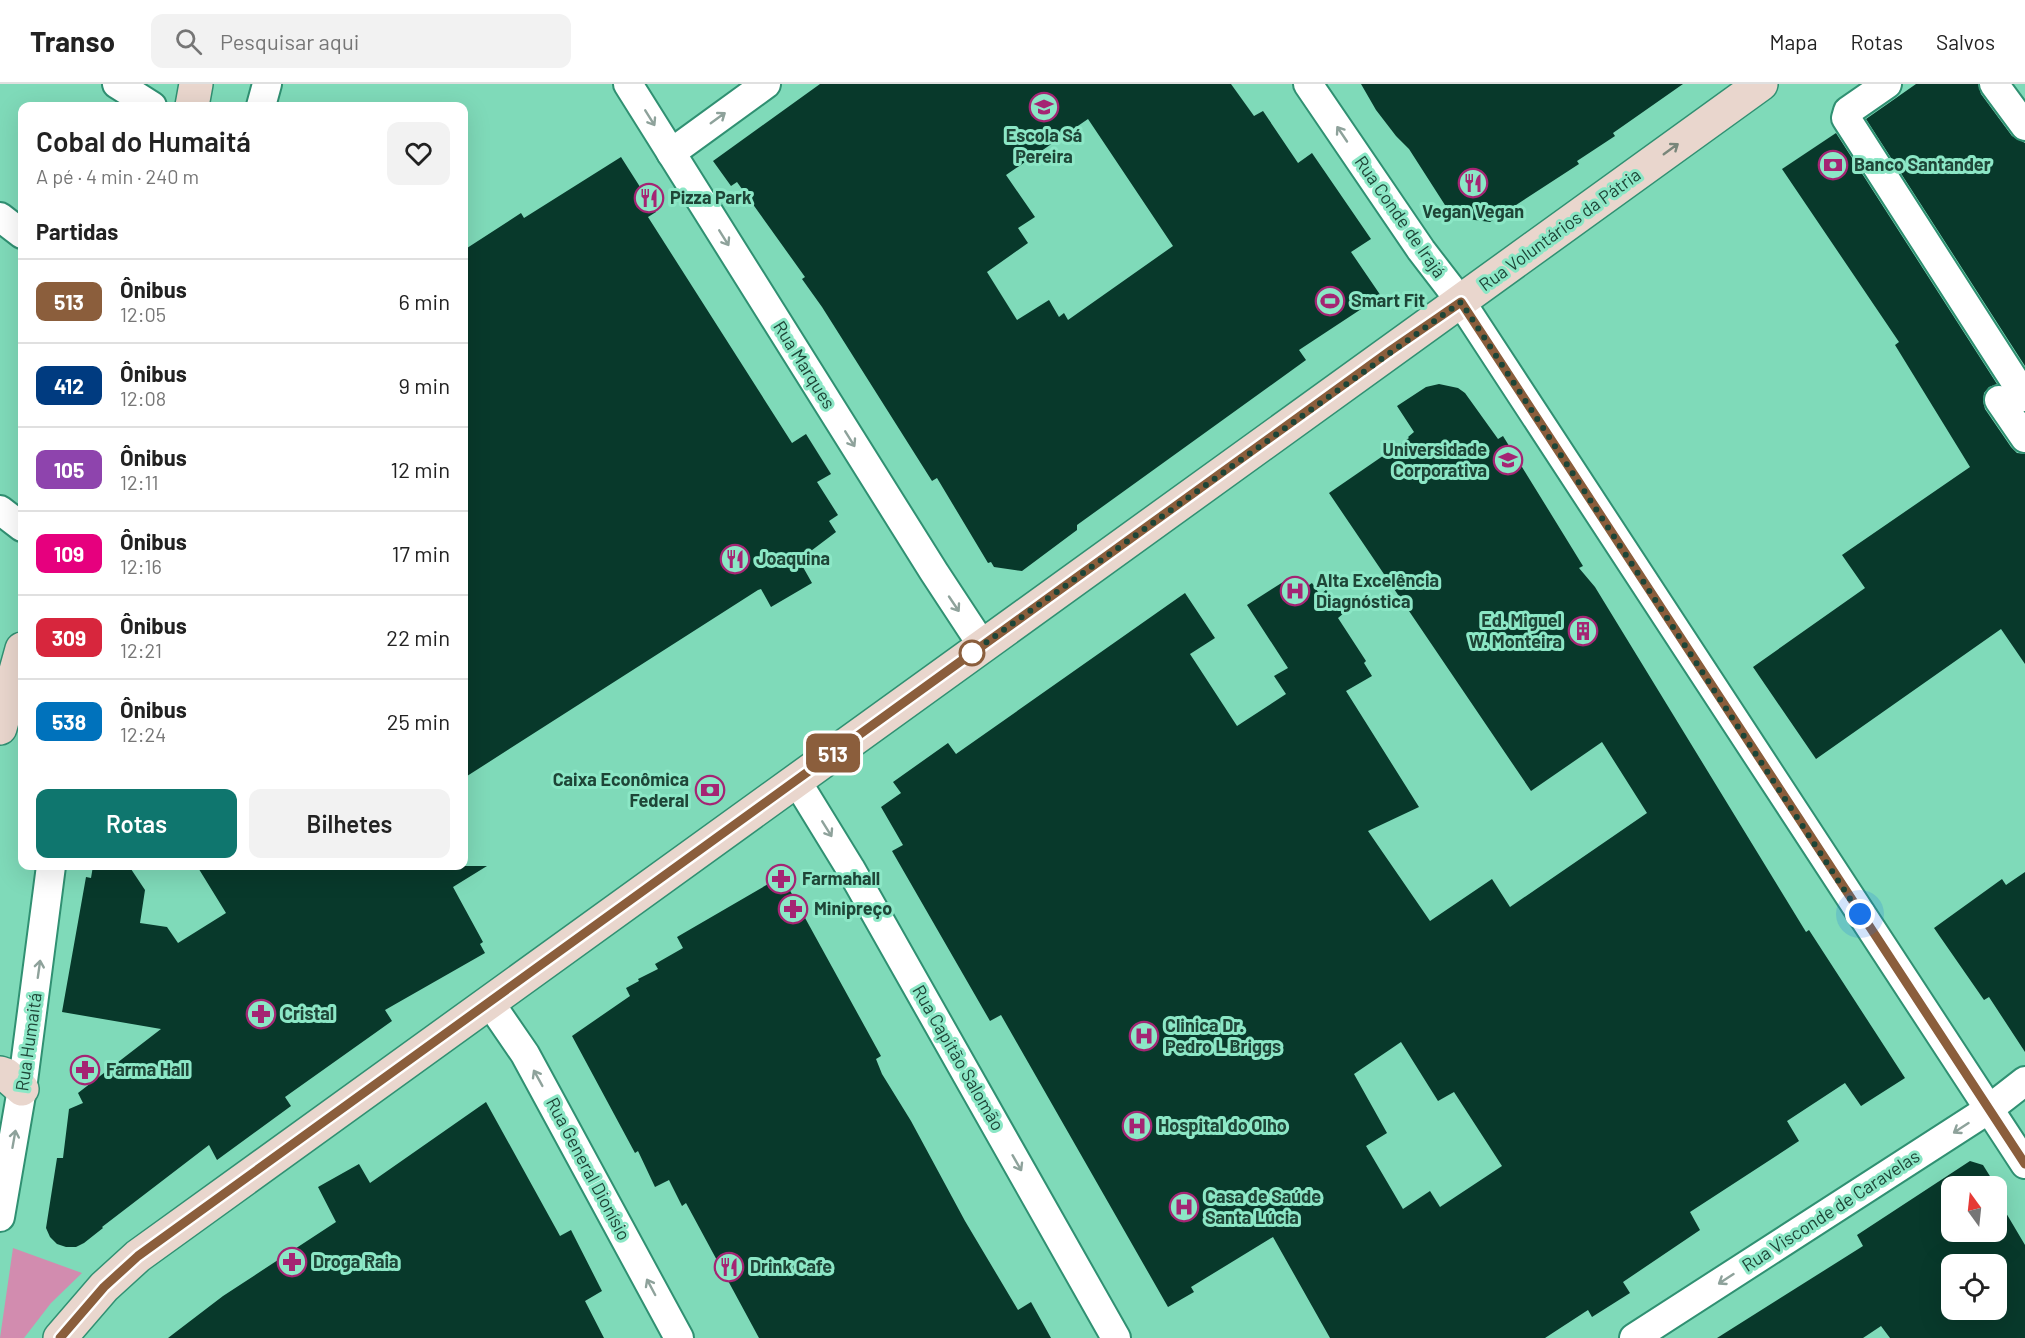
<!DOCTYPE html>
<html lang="pt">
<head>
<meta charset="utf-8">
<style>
	:root { --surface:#fff; --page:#f2f2f2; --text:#222; --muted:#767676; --line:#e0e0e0; --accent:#0f766e }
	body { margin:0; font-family:Barlow,sans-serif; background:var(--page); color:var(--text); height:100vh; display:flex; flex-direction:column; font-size:22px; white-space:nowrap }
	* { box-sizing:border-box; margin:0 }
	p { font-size:20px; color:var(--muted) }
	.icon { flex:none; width:33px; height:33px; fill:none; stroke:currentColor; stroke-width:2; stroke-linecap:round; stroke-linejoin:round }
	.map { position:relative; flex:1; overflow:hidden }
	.panel { position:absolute; left:18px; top:18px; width:450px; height:768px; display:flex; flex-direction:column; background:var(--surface); border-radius:12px; box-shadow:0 6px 24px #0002 }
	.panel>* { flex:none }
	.badge { padding:0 12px; border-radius:9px; font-size:21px; line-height:39px }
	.needle { width:39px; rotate:345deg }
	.tools { position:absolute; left:1941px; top:1092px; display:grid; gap:12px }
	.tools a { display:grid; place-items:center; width:66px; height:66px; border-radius:12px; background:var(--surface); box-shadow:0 6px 24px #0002; font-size:30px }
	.you { position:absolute; width:30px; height:30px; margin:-15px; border:4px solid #fff; border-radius:50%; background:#1a73e8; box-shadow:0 0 0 9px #1a73e833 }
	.map>.badge { position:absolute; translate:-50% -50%; box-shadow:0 0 0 3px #fff }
	h2 { padding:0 18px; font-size:22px; line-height:54px }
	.round { display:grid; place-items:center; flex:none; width:63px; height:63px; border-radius:12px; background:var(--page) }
	.summary { display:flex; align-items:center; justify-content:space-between; height:102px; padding:0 18px }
	h1 { font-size:28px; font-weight:600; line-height:45px }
	.cta { display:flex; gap:12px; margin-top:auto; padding:12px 18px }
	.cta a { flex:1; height:69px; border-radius:12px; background:var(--accent); color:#fff; font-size:24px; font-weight:600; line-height:69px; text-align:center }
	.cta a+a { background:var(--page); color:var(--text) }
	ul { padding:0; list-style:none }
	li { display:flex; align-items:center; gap:18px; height:84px; padding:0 18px; border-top:2px solid var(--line) }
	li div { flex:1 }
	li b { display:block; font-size:22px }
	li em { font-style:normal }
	li .badge { min-width:66px; font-weight:700; text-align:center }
	header { display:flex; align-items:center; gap:36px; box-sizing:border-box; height:84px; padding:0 30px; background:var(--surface); border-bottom:2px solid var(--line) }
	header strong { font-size:28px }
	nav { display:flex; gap:33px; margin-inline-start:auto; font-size:21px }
	.search { width:420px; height:54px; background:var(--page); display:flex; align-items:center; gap:15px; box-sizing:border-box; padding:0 21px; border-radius:12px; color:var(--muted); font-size:22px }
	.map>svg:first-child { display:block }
</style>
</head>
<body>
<header>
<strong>Transo</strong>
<div class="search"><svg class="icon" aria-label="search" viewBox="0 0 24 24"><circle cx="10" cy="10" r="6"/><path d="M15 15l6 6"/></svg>Pesquisar aqui</div>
<nav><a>Mapa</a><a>Rotas</a><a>Salvos</a></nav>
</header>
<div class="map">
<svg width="2025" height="1254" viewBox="0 0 2025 1254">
	<rect width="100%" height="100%" fill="#7fdab9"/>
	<path fill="#d28caf" d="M 13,1164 L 82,1189 L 51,1219 L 24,1254 L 0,1254 Z"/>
	<g fill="#08392b" fill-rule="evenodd">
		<path d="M 820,0 L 1231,0 L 1254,32 L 1263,27 L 1298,79 L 1312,69 L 1371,155 L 1351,168 L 1381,212 L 1299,266 L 1306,276 L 1077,441 L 1077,446 L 1022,487 L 994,483 L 991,478 L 988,479 L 937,394 L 932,397 L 822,223 L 802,195 L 805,193 L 737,98 L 731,102 L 713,77 ZM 1088,35 L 1173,162 L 1068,236 L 1064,229 L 1059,233 L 1049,216 L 1017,236 L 987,188 L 1028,159 L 1018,144 L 1035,133 L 1006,91 Z"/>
		<path d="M 1361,0 L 1683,0 L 1613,49 L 1615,52 L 1577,77 L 1579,80 L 1490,138 L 1467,135 L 1457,129 L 1452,132 L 1409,65 L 1396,52 L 1376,26 Z"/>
		<path d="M 1916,0 L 1978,0 L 1981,10 L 2012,52 L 2025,59 L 2025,282 L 1866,35 Z"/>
		<path d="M 1836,49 L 1997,300 L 1989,303 L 1984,309 L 1983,317 L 1985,325 L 2011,363 L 2017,369 L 2025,370 L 2025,580 L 2001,545 L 1816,675 L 1753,583 L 1865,504 L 1842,471 L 1970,383 L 1895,261 L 1899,258 L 1782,85 Z"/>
		<path d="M 621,73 L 656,128 L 648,133 L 792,359 L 806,350 L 831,390 L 817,398 L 838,431 L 829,437 L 836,448 L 799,476 L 812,499 L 771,523 L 761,505 L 758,506 L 464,694 L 464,166 L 521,129 L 524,134 Z"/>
		<path d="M 1439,300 L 1458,304 L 1465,309 L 1498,355 L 1503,352 L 1583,482 L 1579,484 L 1595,503 L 1806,848 L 1809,846 L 1905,994 L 1861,1022 L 1845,999 L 1787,1037 L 1799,1057 L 1690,1128 L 1700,1146 L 1623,1198 L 1630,1209 L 1592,1233 L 1588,1226 L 1545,1254 L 1330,1254 L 1273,1153 L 1191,1203 L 1194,1208 L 1168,1223 L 1001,931 L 990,937 L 892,767 L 903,761 L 881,723 L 901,709 L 893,698 L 948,659 L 956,670 L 1185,509 L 1215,554 L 1190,570 L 1237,642 L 1286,610 L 1274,592 L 1288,584 L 1247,521 L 1291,493 L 1300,507 L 1312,499 L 1320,511 L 1326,506 L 1344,529 L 1338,534 L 1366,577 L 1364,579 L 1372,592 L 1346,607 L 1419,723 L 1368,747 L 1430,837 L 1492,795 L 1510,823 L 1647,729 L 1602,658 L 1531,707 L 1329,409 L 1409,354 L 1408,353 L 1414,348 L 1397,322 L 1426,303 ZM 1401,958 L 1438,1017 L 1454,1008 L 1502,1082 L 1440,1123 L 1430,1107 L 1403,1125 L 1366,1062 L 1387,1049 L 1354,990 Z"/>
		<path d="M 93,782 L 129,782 L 145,806 L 140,839 L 167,843 L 178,859 L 226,829 L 197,782 L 487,782 L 453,803 L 483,858 L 480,860 L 485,869 L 385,926 L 392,937 L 285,1013 L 291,1022 L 217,1076 L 209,1061 L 102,1143 L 103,1144 L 84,1159 L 76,1163 L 66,1163 L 57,1160 L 50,1153 L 46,1144 L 57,1074 L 63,1074 L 69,1025 L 83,1019 L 78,1009 L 161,945 L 62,928 L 86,793 L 91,794 Z"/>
		<path d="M 2025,788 L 2025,968 L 1989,913 L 1984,916 L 1934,844 L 2002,795 L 2006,801 Z"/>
		<path d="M 782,792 L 881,972 L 876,975 L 882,990 L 911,1037 L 965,1137 L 1018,1226 L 1031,1218 L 1051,1254 L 759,1254 L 686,1119 L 682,1122 L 669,1096 L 655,1103 L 638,1067 L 635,1069 L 572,952 L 630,912 L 626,904 L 639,897 L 638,895 L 658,885 L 655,880 L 683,864 L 677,853 Z"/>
		<path d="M 486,1018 L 560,1152 L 571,1146 L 602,1207 L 585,1217 L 604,1254 L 168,1254 L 223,1212 L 336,1138 L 318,1103 L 359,1080 L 370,1099 Z"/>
		<path d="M 1970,1077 L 1983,1081 L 1998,1105 L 1996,1106 L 1996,1102 L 1952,1102 L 1952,1148 L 1996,1148 L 1996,1112 L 2025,1161 L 2025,1254 L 1890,1254 L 1881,1242 L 1863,1254 L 1717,1254 L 1863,1162 L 1857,1151 ZM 1952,1180 L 1996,1180 L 1996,1226 L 1952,1226 Z"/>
	</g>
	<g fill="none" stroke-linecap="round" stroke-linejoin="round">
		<g stroke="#309072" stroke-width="32">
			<g id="minor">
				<path d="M 117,0 L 152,22"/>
				<path d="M 628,0 L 934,488 L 982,561"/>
				<path d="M 1308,0 L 1421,166 L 1461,218 L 2025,1080"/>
				<path d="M 1887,0 L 1848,27 L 1846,34 L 2025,313"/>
				<path d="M 1994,0 L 2025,42"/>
				<path d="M 261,22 L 267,0"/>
				<path d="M 671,69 L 766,0"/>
				<path d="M 0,133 L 22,150"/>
				<path d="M 1999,316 L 2025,354"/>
				<path d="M 0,426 L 22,443"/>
				<path d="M 796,696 L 850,784 L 1116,1254"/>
				<path d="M 490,919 L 525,970 L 679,1254"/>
				<path d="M 0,1133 L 22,1005 L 51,782"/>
				<path d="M 1634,1254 L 1989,1025 L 2025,997"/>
			</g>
		</g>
		<g stroke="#309072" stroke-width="36">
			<g id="secondary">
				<path d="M 192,22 L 196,0"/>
				<path d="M 0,644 L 22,565"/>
				<path d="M 0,989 L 6,991 L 22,1005"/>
				<path d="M 60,1254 L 104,1203 L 138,1172 L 1761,0"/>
			</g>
		</g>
		<use href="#minor" stroke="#fff" stroke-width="28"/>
		<use href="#secondary" stroke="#e9d6cd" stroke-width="33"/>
	</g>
	<defs><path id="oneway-shaft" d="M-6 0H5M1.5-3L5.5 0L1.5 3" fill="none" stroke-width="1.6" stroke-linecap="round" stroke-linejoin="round" transform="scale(1.5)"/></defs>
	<g stroke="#8ea29b">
		<use href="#oneway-shaft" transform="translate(650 34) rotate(58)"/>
		<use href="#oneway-shaft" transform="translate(718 34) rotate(-36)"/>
		<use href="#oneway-shaft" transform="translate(1342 50) rotate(-124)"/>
		<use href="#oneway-shaft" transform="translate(724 154) rotate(58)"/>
		<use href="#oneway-shaft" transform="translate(850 355) rotate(58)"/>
		<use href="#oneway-shaft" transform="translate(954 520) rotate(56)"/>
		<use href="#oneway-shaft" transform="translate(827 745) rotate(58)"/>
		<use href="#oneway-shaft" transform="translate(39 885) rotate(-82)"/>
		<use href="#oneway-shaft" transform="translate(538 994) rotate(-119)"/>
		<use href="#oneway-shaft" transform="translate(1961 1044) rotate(147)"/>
		<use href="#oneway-shaft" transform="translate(14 1055) rotate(-80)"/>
		<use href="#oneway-shaft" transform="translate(1017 1079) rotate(60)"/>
		<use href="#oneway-shaft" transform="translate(1726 1195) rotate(147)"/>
		<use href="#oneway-shaft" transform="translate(651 1203) rotate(-118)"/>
	</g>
	<use stroke="#79867a" href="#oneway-shaft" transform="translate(1671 65) rotate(-36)"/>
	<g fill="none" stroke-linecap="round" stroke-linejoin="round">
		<g stroke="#fff" stroke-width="14">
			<path id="line" d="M 60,1254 L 104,1203 L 138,1172 L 1390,267 L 1461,218 L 2025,1080"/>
		</g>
		<use href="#line" stroke="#8b5e3c" stroke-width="9"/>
		<path stroke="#1e4537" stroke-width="6" stroke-dasharray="0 10.8" d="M 972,569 L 966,573 L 1461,218 L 1860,830"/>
	</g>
	<defs>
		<g id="school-ring" transform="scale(1.5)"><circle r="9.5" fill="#8ce7c6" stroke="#a52473" stroke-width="1.5"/><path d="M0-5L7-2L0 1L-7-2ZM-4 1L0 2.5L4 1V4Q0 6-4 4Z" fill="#a52473"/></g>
		<g id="bank-ring" transform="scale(1.5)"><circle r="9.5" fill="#8ce7c6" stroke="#a52473" stroke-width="1.5"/><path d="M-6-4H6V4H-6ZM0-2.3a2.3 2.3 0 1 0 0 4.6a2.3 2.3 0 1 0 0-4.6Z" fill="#a52473"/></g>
		<g id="restaurant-ring" transform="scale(1.5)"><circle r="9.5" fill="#8ce7c6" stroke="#a52473" stroke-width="1.5"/><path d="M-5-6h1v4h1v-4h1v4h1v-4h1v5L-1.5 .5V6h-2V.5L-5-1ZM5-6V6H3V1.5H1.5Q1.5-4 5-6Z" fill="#a52473"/></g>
		<g id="stadium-ring" transform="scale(1.5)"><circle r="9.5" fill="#8ce7c6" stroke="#a52473" stroke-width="1.5"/><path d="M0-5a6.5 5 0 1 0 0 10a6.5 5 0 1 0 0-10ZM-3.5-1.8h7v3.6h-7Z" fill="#a52473"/></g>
		<g id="hospital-ring" transform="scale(1.5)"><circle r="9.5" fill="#8ce7c6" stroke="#a52473" stroke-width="1.5"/><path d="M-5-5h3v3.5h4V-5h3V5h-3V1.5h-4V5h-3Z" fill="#a52473"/></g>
		<g id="building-ring" transform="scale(1.5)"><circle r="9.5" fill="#8ce7c6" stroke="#a52473" stroke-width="1.5"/><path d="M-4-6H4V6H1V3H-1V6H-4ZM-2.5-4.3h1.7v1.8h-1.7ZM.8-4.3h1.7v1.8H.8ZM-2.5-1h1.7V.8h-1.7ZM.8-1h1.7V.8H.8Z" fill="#a52473"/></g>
		<g id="pharmacy-ring" transform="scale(1.5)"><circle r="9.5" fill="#8ce7c6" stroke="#a52473" stroke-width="1.5"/><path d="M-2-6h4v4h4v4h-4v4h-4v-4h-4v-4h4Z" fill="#a52473"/></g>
	</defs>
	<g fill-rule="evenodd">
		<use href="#school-ring" x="1044" y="23"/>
		<use href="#bank-ring" x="1833" y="81"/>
		<use href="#restaurant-ring" x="1473" y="99"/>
		<use href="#restaurant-ring" x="649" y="114"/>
		<use href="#stadium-ring" x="1330" y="217"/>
		<use href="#school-ring" x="1508" y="376"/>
		<use href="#restaurant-ring" x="735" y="475"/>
		<use href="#hospital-ring" x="1295" y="507"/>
		<use href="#building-ring" x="1583" y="547"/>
		<use href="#bank-ring" x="710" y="706"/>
		<use href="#pharmacy-ring" x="781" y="795"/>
		<use href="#pharmacy-ring" x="793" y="825"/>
		<use href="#pharmacy-ring" x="261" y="930"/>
		<use href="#hospital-ring" x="1144" y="952"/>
		<use href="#pharmacy-ring" x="85" y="986"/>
		<use href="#hospital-ring" x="1137" y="1042"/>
		<use href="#hospital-ring" x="1184" y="1123"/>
		<use href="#pharmacy-ring" x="292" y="1178"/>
		<use href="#restaurant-ring" x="729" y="1183"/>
	</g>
	<circle fill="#fff" stroke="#8b5e3c" stroke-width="3" cx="972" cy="569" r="12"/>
	<g text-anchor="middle" stroke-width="6" stroke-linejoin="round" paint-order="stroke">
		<g font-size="18" font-weight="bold" fill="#1e4537" stroke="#8ce7c6" text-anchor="start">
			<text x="1044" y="58" text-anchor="middle">Escola Sá<tspan x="1044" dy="21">Pereira</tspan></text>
			<text x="1854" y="87">Banco Santander</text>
			<text x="670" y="120">Pizza Park</text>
			<text x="1473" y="134" text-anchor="middle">Vegan Vegan</text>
			<text x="1351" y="223">Smart Fit</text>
			<text x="1487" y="372" text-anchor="end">Universidade<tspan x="1487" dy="21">Corporativa</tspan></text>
			<text x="756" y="481">Joaquina</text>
			<text x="1316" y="503">Alta Excelência<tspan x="1316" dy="21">Diagnóstica</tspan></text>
			<text x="1562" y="543" text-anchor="end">Ed. Miguel<tspan x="1562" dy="21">W. Monteira</tspan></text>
			<text x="689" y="702" text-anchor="end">Caixa Econômica<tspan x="689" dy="21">Federal</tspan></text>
			<text x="802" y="801">Farmahall</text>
			<text x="814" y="831">Minipreço</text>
			<text x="282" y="936">Cristal</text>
			<text x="1165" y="948">Clinica Dr.<tspan x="1165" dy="21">Pedro L Briggs</tspan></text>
			<text x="106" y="992">Farma Hall</text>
			<text x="1158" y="1048">Hospital do Olho</text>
			<text x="1205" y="1119">Casa de Saúde<tspan x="1205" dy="21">Santa Lúcia</tspan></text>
			<text x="313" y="1184">Droga Raia</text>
			<text x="750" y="1189">Drink Cafe</text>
		</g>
		<g font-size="18" fill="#1e4537" stroke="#8ce7c6">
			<text transform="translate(1400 133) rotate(55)" y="6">Rua Conde de Irajá</text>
			<text transform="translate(1560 146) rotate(-36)" y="6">Rua Voluntários da Pátria</text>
			<text transform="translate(804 281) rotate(58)" y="6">Rua Marques</text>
			<text transform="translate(29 958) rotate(-82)" y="6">Rua Humaitá</text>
			<text transform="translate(958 974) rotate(60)" y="6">Rua Capitão Salomão</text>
			<text transform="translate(588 1085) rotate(62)" y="6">Rua General Dionísio</text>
			<text transform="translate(1831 1127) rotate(-33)" y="6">Rua Visconde de Caravelas</text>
		</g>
	</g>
</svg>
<div class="tools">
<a><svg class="needle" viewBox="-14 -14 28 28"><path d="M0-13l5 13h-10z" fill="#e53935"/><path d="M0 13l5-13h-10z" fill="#767676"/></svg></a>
<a><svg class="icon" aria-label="locate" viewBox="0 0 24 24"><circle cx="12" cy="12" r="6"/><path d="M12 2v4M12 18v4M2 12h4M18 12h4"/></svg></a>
</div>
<div class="you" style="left:1860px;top:830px"></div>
<b class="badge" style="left:833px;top:669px;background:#8b5e3c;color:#fff">513</b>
<section class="panel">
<div class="summary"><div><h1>Cobal do Humaitá</h1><p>A pé · 4 min · 240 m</p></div><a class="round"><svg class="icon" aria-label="heart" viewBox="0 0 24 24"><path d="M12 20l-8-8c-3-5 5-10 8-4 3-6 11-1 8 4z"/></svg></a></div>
<h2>Partidas</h2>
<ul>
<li><span class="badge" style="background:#8b5e3c;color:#fff">513</span><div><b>Ônibus</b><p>12:05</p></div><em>6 min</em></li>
<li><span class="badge" style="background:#003b80;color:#fff">412</span><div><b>Ônibus</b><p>12:08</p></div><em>9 min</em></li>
<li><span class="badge" style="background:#8e44ad;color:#fff">105</span><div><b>Ônibus</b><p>12:11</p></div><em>12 min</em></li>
<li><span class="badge" style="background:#e6007e;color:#fff">109</span><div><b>Ônibus</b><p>12:16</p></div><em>17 min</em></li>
<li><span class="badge" style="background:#d7263d;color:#fff">309</span><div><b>Ônibus</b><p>12:21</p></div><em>22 min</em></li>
<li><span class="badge" style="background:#0072bc;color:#fff">538</span><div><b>Ônibus</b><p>12:24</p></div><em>25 min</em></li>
</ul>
<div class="cta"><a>Rotas</a><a>Bilhetes</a></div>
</section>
</div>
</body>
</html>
